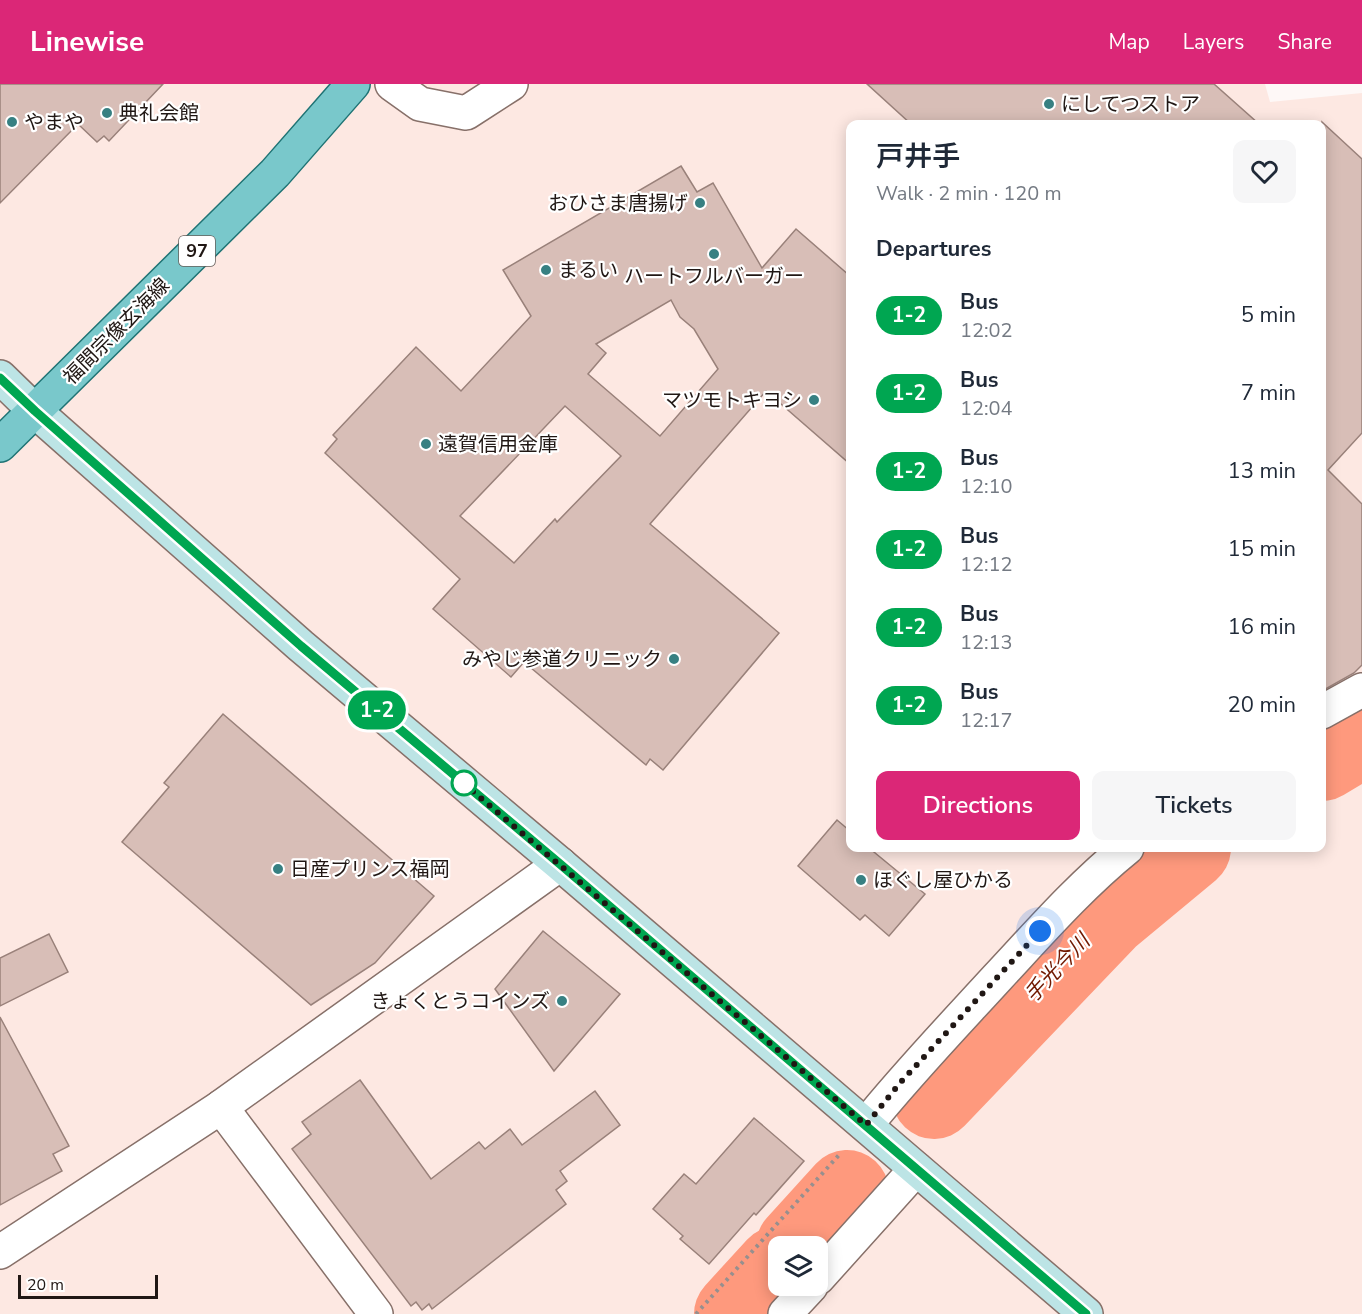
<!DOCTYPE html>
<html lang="en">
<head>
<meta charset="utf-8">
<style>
	:root { --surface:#fff; --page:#f6f6f7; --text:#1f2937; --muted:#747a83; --accent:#db2777 }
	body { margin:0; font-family:"Nunito Sans","Noto Sans JP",sans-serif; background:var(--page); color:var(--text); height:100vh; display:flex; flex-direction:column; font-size:22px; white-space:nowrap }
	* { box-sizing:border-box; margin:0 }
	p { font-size:20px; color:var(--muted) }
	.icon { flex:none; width:33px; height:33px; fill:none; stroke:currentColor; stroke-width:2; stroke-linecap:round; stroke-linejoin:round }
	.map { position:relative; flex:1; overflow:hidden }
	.drawer { position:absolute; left:846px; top:36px; width:480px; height:732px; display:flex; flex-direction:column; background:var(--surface); border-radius:12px; box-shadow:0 3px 15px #0003 }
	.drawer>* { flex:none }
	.badge { padding:0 12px; border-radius:20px; font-size:21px; line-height:39px }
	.fabs { position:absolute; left:768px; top:1152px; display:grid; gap:12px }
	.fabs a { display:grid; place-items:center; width:60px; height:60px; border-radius:12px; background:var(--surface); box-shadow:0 3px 15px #0003; font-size:30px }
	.scale { position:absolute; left:18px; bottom:15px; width:140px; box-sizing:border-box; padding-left:6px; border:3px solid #201714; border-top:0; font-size:16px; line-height:21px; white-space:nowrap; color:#201714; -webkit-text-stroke:4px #fff; paint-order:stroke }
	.you { position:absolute; width:30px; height:30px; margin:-15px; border:4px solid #fff; border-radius:50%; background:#1a73e8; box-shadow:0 0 0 9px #1a73e833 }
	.map>.badge { position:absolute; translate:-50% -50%; box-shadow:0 0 0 3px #fff }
	h2 { padding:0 30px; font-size:22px; line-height:54px }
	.round { display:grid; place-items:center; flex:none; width:63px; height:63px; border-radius:12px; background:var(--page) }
	.overview { display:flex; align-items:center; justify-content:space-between; height:102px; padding:0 30px }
	h1 { font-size:28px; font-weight:600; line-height:45px }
	.primary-button { display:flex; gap:12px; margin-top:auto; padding:12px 30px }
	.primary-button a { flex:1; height:69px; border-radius:12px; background:var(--accent); color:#fff; font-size:24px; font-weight:600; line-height:69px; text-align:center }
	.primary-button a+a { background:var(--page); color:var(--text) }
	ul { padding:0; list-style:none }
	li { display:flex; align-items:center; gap:18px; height:78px; padding:0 30px }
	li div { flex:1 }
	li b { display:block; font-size:22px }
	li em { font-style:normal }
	li .badge { min-width:66px; font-weight:700; text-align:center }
	header { display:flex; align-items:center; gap:36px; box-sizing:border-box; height:84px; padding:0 30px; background:var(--accent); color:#fff }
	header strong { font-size:28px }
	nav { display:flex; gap:33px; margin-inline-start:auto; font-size:21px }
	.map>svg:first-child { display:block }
</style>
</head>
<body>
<header>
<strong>Linewise</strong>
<nav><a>Map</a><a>Layers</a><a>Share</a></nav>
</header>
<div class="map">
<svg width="1362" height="1230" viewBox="0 0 1362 1230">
	<rect width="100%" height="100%" fill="#fef8f7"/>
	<path fill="#fde8e2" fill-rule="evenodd" d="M 0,0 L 1265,0 L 1270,18 L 1362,9 L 1362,1230 L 0,1230 ZM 850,40 L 1322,40 L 1322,764 L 850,764 ZM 778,1162 L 818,1162 L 818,1202 L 778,1202 Z"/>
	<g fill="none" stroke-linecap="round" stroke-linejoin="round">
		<g stroke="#fe997d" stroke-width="84">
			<path d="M 1322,675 L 1362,651"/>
			<path d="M 934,1013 L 1107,832 L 1189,764"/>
			<path d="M 798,1162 L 847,1108"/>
			<path d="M 736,1230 L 778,1184"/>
		</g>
	</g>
	<g fill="#d8beb7" stroke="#99817a" stroke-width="1.5" fill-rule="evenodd">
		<path d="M 0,0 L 163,0 L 109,57 L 104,52 L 97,58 L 78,40 L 0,119 Z"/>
		<path d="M 867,0 L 1214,0 L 1259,40 L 911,40 Z"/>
		<path d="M 1322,38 L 1362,75 L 1362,349 L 1328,386 L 1362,420 L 1362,581 L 1354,589 L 1322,607 Z"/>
		<path d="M 681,82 L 697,108 L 713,99 L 762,184 L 796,145 L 850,192 L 850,380 L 766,307 L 650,440 L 779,549 L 663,686 L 650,675 L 646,681 L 524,578 L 511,593 L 433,525 L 460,495 L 325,369 L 337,355 L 333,351 L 416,263 L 461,307 L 531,232 L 503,186 ZM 671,216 L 680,233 L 694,245 L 718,285 L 660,352 L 588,290 L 606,269 L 596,260 ZM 565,322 L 621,372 L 557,438 L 555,435 L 514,479 L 460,432 Z"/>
		<path d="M 223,630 L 434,812 L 375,879 L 311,921 L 122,758 L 169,703 L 164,699 Z"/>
		<path d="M 837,736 L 850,747 L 850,764 L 869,764 L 925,810 L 889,852 L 865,831 L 860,836 L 798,782 Z"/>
		<path d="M 543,847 L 620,910 L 554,987 L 495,905 Z"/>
		<path d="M 49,850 L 68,888 L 0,922 L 0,874 Z"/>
		<path d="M 0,933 L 69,1062 L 53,1070 L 62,1087 L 0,1121 Z"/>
		<path d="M 360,996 L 431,1095 L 479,1058 L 485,1065 L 510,1045 L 522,1061 L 595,1007 L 620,1041 L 560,1087 L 567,1097 L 556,1106 L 566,1120 L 432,1225 L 429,1220 L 422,1226 L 416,1218 L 411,1222 L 292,1065 L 311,1050 L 302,1038 Z"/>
		<path d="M 754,1034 L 804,1077 L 756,1131 L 754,1129 L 709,1180 L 680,1155 L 683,1152 L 653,1125 L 684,1090 L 696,1100 Z"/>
	</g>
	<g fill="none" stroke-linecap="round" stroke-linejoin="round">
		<g stroke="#877069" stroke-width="36">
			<g id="minor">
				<path d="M 392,0 L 420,20 L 466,29 L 511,0"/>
				<path d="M 1322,628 L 1362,606"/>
				<path d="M 221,1023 L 376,1230"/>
				<path d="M 866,1041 C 907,990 953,942 997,894 C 1039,849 1080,802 1127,764"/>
				<path d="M 0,1168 L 221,1023 L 560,780"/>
				<path d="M 818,1194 L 916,1085"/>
				<path d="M 785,1230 L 811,1202"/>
			</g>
		</g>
		<g stroke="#877069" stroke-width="36">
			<path id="secondary" d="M 0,293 L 35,327 L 301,562 L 560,780 L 1086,1230"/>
		</g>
		<g stroke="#1f7374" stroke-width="36">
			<path id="primary" d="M 0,361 L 275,89 L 353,0"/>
		</g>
		<path stroke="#978f8e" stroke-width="4" stroke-dasharray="3 4.5" stroke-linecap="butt" d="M 696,1230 L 839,1071"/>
		<use href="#minor" stroke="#fff" stroke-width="33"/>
		<use href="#secondary" stroke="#bce4e5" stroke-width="33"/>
		<use href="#primary" stroke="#79c8cb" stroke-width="33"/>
	</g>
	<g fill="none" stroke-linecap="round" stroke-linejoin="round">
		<g stroke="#fff" stroke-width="14">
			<path id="line" d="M 0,294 L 35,327 L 301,562 L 560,780 L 1086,1230"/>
		</g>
		<use href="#line" stroke="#00a651" stroke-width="9"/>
		<path stroke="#201714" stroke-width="6" stroke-dasharray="0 10.8" d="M 464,699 L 456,693 L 866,1041 L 900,999 L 1040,847"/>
	</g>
	<g fill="#378082" stroke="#fff" stroke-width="2">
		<circle cx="1049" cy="20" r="6"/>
		<circle cx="107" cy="29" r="6"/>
		<circle cx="12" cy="38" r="6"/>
		<circle cx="700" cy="119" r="6"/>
		<circle cx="714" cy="170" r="6"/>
		<circle cx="546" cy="186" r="6"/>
		<circle cx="814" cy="316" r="6"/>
		<circle cx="426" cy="360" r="6"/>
		<circle cx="674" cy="575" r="6"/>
		<circle cx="278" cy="785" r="6"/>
		<circle cx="861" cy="796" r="6"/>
		<circle cx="562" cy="917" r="6"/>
	</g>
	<circle fill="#fff" stroke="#00a651" stroke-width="3" cx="464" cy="699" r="12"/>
	<g text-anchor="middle" stroke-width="4.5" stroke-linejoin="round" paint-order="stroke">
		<rect fill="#fff" stroke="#635d5a" stroke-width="1.5" x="179" y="152" width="36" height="30" rx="4.5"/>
		<g font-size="18" font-weight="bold" fill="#201714">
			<text x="197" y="173">97</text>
		</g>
		<g font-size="20" fill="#201714" stroke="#fff" text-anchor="start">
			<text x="1061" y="27">にしてつストア</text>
			<text x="119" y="36">典礼会館</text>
			<text x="24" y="45">やまや</text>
			<text x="688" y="126" text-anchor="end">おひさま唐揚げ</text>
			<text x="558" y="193">まるい</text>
			<text x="714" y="199" text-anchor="middle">ハートフルバーガー</text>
			<text x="802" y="323" text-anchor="end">マツモトキヨシ</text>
			<text x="438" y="367">遠賀信用金庫</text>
			<text x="662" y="582" text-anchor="end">みやじ参道クリニック</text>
			<text x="290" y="792">日産プリンス福岡</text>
			<text x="873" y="803">ほぐし屋ひかる</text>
			<text x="550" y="924" text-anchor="end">きょくとうコインズ</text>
		</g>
		<g font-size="20" fill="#201714" stroke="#fff">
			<text transform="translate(116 247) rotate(-45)" y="7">福間宗像玄海線</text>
		</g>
		<g font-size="21" font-style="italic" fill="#711900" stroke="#fff">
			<text transform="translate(1057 884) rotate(-47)" y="7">手光今川</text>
		</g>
	</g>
</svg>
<div class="fabs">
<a><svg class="icon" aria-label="layers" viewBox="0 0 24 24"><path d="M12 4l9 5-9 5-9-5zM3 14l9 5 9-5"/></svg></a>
</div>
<div class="scale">20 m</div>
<div class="you" style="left:1040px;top:847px"></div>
<b class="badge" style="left:377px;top:626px;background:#00a651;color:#fff">1-2</b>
<section class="drawer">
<div class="overview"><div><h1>戸井手</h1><p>Walk · 2 min · 120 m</p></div><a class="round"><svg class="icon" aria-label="heart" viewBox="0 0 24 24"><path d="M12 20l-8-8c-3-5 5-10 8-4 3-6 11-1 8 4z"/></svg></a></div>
<h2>Departures</h2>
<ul>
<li><span class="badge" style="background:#00a651;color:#fff">1-2</span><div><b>Bus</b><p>12:02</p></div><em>5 min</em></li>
<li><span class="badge" style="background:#00a651;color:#fff">1-2</span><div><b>Bus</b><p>12:04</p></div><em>7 min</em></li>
<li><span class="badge" style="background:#00a651;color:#fff">1-2</span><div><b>Bus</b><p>12:10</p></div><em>13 min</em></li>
<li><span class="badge" style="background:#00a651;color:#fff">1-2</span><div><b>Bus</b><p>12:12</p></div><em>15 min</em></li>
<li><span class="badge" style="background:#00a651;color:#fff">1-2</span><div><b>Bus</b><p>12:13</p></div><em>16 min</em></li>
<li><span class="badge" style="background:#00a651;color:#fff">1-2</span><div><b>Bus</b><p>12:17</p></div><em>20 min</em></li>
</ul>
<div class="primary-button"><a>Directions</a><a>Tickets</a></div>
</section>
</div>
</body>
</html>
